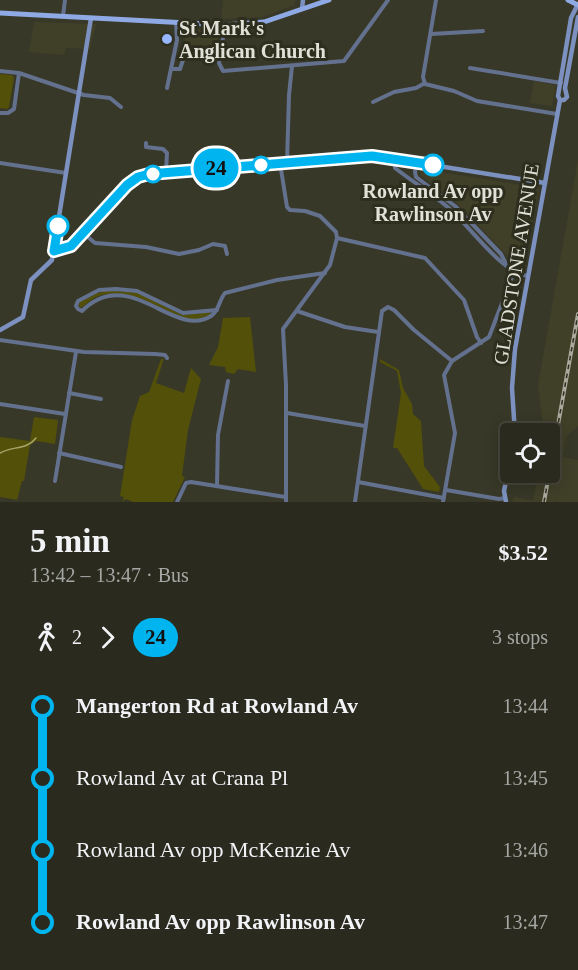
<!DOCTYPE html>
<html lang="en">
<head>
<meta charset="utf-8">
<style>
	:root { --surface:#2a2a1e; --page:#36362b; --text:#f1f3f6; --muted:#a5a7a4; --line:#46463c }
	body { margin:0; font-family:"Times New Roman",serif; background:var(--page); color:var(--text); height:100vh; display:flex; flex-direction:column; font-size:22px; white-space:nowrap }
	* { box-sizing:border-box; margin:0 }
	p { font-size:20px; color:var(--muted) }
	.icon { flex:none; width:33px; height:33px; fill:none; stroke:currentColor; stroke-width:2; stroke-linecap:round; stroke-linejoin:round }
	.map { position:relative; height:502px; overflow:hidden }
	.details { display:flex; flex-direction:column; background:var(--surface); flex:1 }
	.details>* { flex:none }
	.badge { padding:0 12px; border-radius:20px; font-size:21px; line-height:39px }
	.controls { position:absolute; left:500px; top:423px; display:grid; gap:12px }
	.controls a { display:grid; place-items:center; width:60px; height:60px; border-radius:6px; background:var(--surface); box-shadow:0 3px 15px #0003,0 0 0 2px var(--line); font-size:30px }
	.map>.badge { position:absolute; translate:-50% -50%; box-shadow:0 0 0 3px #fff }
	.legs { display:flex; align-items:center; gap:9px; height:66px; padding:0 30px; font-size:20px }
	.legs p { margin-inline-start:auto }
	.headline { display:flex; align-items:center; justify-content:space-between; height:102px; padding:0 30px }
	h1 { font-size:33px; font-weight:800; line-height:45px }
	ul { padding:0 30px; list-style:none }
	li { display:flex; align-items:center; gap:21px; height:72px; font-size:22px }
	li i { display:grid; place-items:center; width:9px; height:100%; margin:0 8px; background:currentColor }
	li i::after { content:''; width:15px; height:15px; margin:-8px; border:4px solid; border-radius:50%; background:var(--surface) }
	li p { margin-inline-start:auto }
	li:first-child i { background:linear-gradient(#0000 50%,currentColor 0) }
	li:last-child i { background:linear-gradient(currentColor 50%,#0000 0) }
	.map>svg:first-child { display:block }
</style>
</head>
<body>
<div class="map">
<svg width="578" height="502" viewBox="0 0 578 502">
	<rect width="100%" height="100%" fill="#383828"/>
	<g fill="#403f28">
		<path d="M 223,0 L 296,0 L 294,5 L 263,17 L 221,19 Z"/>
		<path d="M 34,22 L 96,24 L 90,49 L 66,48 L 64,55 L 29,52 Z"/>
		<path d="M 178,28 L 219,31 L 215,54 L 184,53 L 185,39 L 180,35 Z"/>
		<path d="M 534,81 L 556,85 L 552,106 L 530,103 Z"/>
		<path d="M 578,160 L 578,426 L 566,437 L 563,457 L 578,460 L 578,502 L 557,502 L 555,500 L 555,502 L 512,502 L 515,497 L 533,501 L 538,473 L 549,472 L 549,434 L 544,433 L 538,385 Z"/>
		<path d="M 423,169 L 539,188 L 524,268 L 518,267 L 457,203 L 420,175 Z"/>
	</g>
	<g fill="#525009">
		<path d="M 0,74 L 12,75 L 14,78 L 9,107 L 7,109 L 0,108 Z"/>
		<path d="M 108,290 L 138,293 L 182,315 L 211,312 L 210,315 L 196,320 L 186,319 C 157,308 129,285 96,297 C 90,300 86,305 80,308 L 79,305 L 80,302 L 98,293 Z"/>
		<path d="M 250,317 L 256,372 L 238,369 L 234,374 L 226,372 L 225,367 L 209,365 L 218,347 L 223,318 Z"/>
		<path d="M 164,358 L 156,383 L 184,393 L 191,368 L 201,379 L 188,430 L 182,476 L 185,477 L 173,502 L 133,502 L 126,499 L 122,502 L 124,497 L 120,496 L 132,420 L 140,396 L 149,392 L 161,359 Z"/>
		<path d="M 380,359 L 399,370 L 403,388 L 412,404 L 413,414 L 421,421 L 424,466 L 440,487 L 439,492 L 423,489 L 397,448 L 393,448 L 401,393 L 397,371 L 380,362 Z"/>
		<path d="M 34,417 L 58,420 L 55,444 L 36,441 L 30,445 L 24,481 L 22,481 L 17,500 L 0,497 L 0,437 L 30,441 Z"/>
	</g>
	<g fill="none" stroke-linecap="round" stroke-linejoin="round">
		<path stroke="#a8a668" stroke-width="1.5" d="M 0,453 C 12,446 27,450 36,438"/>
		<g stroke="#63718e" stroke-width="4">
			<path d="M 436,0 L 423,77 L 425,84 L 454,91 L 477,101 L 557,114"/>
			<path d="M 63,16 L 65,0"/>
			<path d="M 225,25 L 219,63 L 223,71 L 344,61 L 388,0"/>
			<path d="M 431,34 L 483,31"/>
			<path d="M 470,68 L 561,83"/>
			<path d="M 171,69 L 180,69 L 185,54 L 205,52 L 221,54"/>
			<path d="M 0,71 L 19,73 L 84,95 L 110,98 L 121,107"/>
			<path d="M 167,88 L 177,40 L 176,22"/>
			<path d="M 373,102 L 394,92 L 416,88 L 425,83"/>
			<path d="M 0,113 L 8,113 L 14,109 L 19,73"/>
			<path d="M 146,143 L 146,147 L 163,149 L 167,153 L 166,172"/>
			<path d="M 395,158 L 395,168 C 413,182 434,195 451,210 C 471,228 502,273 528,276"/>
			<path d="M 417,162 L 415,172 L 416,177 L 455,206 L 501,254 L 506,264"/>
			<path d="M 0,163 L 66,173"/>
			<path d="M 280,163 L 287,207 L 290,210 L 305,211 L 320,216 L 336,232 L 337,238 L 330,265 L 283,329 L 286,385 L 286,502"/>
			<path d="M 287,163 L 289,95 L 292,66"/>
			<path d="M 83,233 L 95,243 L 146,247 L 179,254 L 199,250 L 213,244 L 225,246 L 227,254"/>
			<path d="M 337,238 L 425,258 L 464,300 L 477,337 L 481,343"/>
			<path d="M 217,310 L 183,313 L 137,291 L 116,289 L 99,290 L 78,301 L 76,306 L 78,309 L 82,311 C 130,264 174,340 211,316 C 219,311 219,300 225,293 L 277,280 L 325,273"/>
			<path d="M 297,311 L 345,327 L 378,332"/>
			<path d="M 0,340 L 84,352 L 155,354 L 165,355 L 167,358"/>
			<path d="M 69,393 L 101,399"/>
			<path d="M 0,404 L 65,414"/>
			<path d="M 287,413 L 365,426"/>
			<path d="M 59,453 L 121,467"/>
			<path d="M 55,481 L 76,352"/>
			<path d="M 358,482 L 444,498"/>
			<path d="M 217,485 L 218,435 L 228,381"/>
			<path d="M 446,490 L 499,499 L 505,498"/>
			<path d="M 177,502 L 186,483 L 191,482 L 285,497"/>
			<path d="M 355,502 L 382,311 L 388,307 L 394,310 L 414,330 L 452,361"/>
			<path d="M 443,502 L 455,433 L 444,375 L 452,361 L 489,337 L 514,272"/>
		</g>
		<g stroke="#7c91bf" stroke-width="4.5">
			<path d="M 302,9 L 303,0"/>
			<path d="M 560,100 L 564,100 L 567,97 L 565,88 L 578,17"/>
			<path d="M 54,251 L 71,246 L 127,185 L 138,177 L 156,173 L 376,156 L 545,183"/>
			<path d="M 0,330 L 23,317 L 31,280 L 52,260 L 91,18"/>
			<path d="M 515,434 L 512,388 L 515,349 L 560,100 L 558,96 L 571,18 L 578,4"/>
			<path d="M 506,502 L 504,491 L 510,461"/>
		</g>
		<g stroke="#8ea9e4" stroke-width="5">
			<path d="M 568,0 L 578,5"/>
			<path d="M 0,13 L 225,25 L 264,22 L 329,0"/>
		</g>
		<g stroke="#a9a99d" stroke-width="4">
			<path id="rail" d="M 544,502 L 578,314"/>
		</g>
		<use href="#rail" stroke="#2e2e1e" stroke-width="1.5" stroke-dasharray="4.5" stroke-linecap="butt"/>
	</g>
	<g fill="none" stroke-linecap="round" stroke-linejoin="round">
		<g stroke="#fff" stroke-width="14">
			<path id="line-1" d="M 58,226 L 54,251 L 71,246 L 127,185 L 138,177 L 149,174 L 372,156 L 433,165"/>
		</g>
		<use href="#line-1" stroke="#00b5ef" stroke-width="9"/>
	</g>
	<circle fill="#96b6fd" stroke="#2e2e1e" stroke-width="2" cx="167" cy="39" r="6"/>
	<g fill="#fff" stroke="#00b5ef" stroke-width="3">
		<circle cx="261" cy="165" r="8"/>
		<circle cx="433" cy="165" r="10"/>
		<circle cx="153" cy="174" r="8"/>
		<circle cx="58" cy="226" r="10"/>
	</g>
	<g text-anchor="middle" stroke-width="6" stroke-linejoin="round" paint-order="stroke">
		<g font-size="20" font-weight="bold" fill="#e1e1d7" stroke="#2e2e1e" text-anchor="start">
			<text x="179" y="35">St Mark's<tspan x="179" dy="23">Anglican Church</tspan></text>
		</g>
		<g font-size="20" font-weight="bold" fill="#e1e1d7" stroke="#2e2e1e">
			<text x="433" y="198">Rowland Av opp<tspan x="433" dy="23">Rawlinson Av</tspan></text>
		</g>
		<g font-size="20" fill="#e1e1d7" stroke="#2e2e1e">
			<text transform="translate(516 264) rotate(-81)" y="7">GLADSTONE AVENUE</text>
		</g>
	</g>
</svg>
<div class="controls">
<a><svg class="icon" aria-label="locate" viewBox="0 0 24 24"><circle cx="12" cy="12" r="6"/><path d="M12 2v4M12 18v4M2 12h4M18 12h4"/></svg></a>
</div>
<b class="badge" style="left:216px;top:168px;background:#00b5ef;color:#111">24</b>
</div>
<section class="details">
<div class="headline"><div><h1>5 min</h1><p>13:42 – 13:47 · Bus</p></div><b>$3.52</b></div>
<div class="legs"><svg class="icon" aria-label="walk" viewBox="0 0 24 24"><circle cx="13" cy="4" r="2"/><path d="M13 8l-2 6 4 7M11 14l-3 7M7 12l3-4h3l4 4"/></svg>2<svg class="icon" aria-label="forward" viewBox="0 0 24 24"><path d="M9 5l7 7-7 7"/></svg><b class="badge" style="background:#00b5ef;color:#111">24</b><p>3 stops</p></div>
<ul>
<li><i style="color:#00b5ef"></i><b>Mangerton Rd at Rowland Av</b><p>13:44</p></li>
<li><i style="color:#00b5ef"></i><span>Rowland Av at Crana Pl</span><p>13:45</p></li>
<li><i style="color:#00b5ef"></i><span>Rowland Av opp McKenzie Av</span><p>13:46</p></li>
<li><i style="color:#00b5ef"></i><b>Rowland Av opp Rawlinson Av</b><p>13:47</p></li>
</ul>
</section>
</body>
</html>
